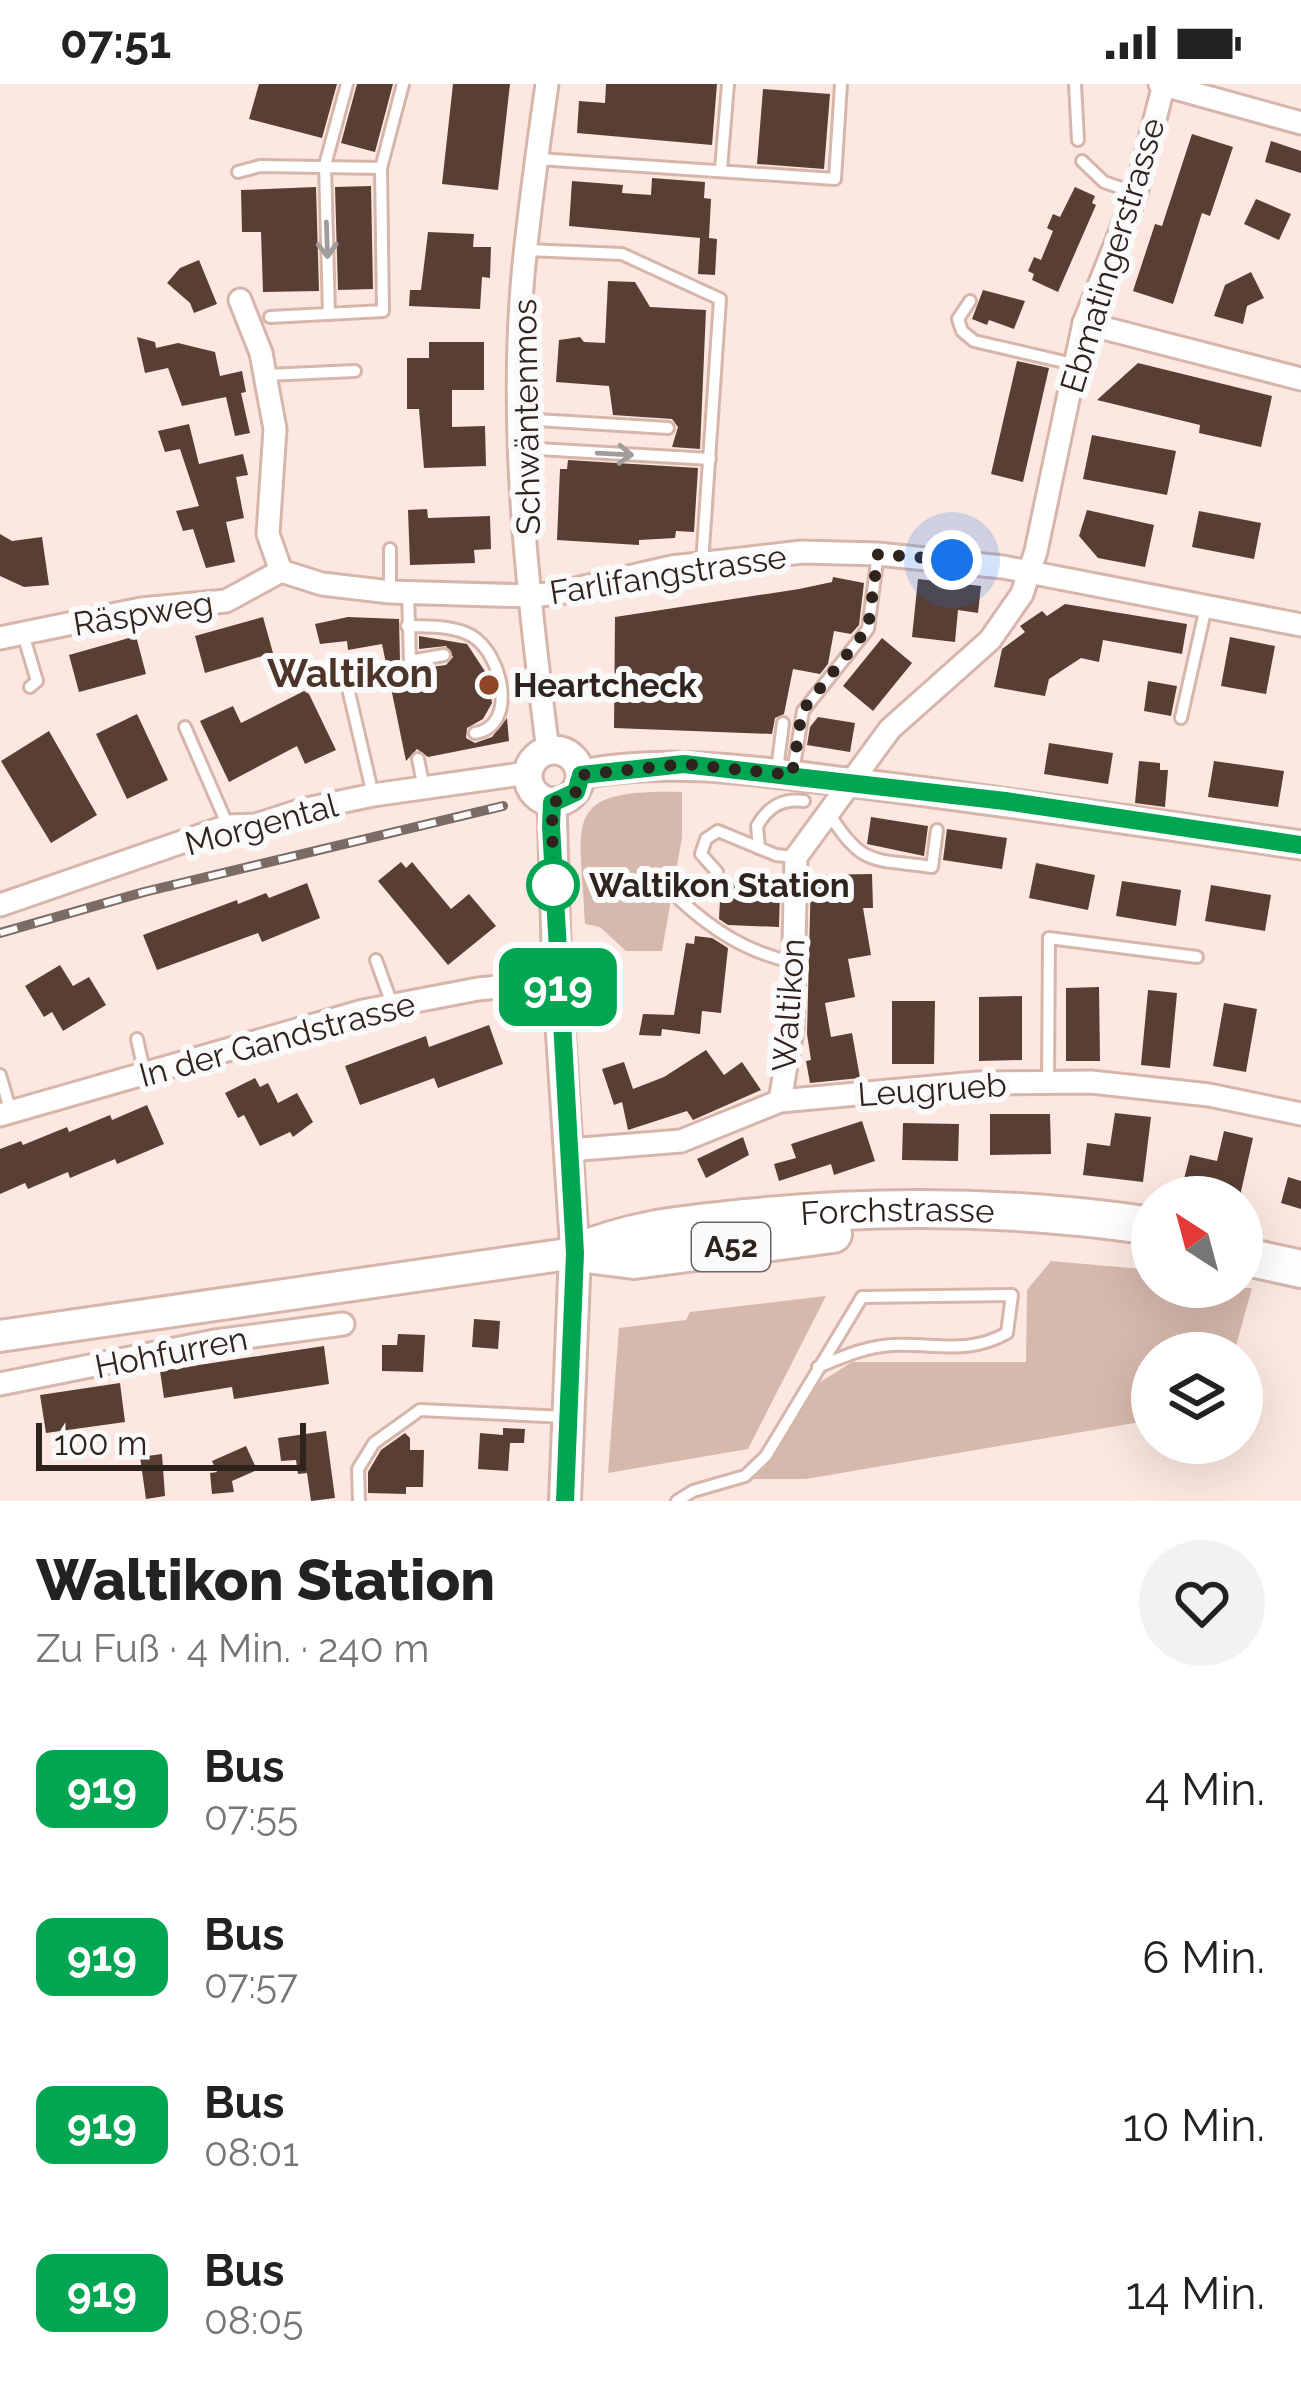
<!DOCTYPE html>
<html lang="de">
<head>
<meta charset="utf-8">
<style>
	:root { --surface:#fff; --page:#f2f2f2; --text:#222; --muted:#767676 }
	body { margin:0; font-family:Raleway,sans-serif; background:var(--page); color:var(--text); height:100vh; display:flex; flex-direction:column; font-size:45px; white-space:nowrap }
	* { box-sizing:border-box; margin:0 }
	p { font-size:39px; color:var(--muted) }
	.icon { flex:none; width:66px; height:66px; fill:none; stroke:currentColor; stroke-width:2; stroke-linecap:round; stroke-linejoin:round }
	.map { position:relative; height:1417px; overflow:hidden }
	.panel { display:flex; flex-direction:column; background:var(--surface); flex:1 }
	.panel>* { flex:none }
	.badge { padding:0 24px; border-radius:18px; font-size:42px; line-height:78px }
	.needle { width:78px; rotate:324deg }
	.buttons { position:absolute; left:1131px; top:1092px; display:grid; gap:24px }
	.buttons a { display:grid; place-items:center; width:132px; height:132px; border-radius:50%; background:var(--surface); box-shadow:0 12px 48px #0002; font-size:60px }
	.scale { position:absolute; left:36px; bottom:30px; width:270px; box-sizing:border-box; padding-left:12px; border:6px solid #2f231e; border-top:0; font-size:33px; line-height:42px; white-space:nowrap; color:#2f231e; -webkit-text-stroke:9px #fafafa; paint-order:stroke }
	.you { position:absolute; width:60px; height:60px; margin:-30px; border:9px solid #fff; border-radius:50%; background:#1a73e8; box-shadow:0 0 0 18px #1a73e833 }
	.map>.badge { position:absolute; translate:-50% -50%; box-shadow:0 0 0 6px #fff }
	.round { display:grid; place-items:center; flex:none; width:126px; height:126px; border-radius:63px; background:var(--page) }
	.overview { display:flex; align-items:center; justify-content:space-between; height:204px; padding:0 36px }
	h1 { font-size:57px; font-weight:800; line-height:90px }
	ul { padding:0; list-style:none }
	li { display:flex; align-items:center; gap:36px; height:168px; padding:0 36px }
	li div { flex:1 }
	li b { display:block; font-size:45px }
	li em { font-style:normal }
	li .badge { min-width:132px; font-weight:700; text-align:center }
	.status { display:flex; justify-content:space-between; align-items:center; height:84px; padding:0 60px; background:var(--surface); direction:ltr }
	.status svg { height:33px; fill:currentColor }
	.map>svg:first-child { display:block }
</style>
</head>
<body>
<div class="status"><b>07:51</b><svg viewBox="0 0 49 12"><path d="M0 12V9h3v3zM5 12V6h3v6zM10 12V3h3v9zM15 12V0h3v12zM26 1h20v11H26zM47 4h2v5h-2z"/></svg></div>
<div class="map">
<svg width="1301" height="1417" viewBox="0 0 1301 1417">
	<rect width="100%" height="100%" fill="#fce8e0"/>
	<g fill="#d7b8ac">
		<path d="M 682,708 L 682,753 L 662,867 L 626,867 L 600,843 L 585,840 C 581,736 558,705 682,708 Z"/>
		<path d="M 1051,1177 L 1152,1186 L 1152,1203 L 1252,1204 L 1234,1269 L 1152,1269 L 1152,1336 L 806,1395 L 753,1395 L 768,1381 L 814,1302 L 852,1278 L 1026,1278 L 1027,1206 Z"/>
		<path d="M 826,1212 L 748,1365 L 608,1389 L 619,1244 L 686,1236 L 690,1228 Z"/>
	</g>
	<g fill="#593e33">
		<path d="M 259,0 L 337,0 L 322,54 L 249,35 Z"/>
		<path d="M 357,0 L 393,0 L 375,68 L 341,59 Z"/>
		<path d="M 453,0 L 510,0 L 498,106 L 442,100 Z"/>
		<path d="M 606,0 L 717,0 L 712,61 L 577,49 L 579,17 L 605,19 Z"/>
		<path d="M 763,5 L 830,10 L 824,85 L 757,80 Z"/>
		<path d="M 1192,50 L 1233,63 L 1210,132 L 1202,129 L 1173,220 L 1133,207 L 1155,140 L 1162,142 Z"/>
		<path d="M 1271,57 L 1301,67 L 1301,89 L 1265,78 Z"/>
		<path d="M 652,94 L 705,98 L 704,114 L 711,115 L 709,154 L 717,155 L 715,191 L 698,190 L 700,154 L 569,142 L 572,97 L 623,101 L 622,109 L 651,111 Z"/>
		<path d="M 371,102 L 373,205 L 338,206 L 335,103 Z"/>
		<path d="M 316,103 L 319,207 L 263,208 L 261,148 L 242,148 L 241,106 Z"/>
		<path d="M 1075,103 L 1095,112 L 1092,119 L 1096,121 L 1058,208 L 1032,196 L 1034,190 L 1028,187 L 1034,173 L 1041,176 L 1053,147 L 1047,144 L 1053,130 L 1060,133 Z"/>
		<path d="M 1256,115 L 1291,130 L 1279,156 L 1244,140 Z"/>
		<path d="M 428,148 L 474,150 L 473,163 L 491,163 L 490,194 L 482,193 L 480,225 L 409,222 L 410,206 L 421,206 Z"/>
		<path d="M 199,176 L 217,220 L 194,229 L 190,219 L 167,199 L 180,184 Z"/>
		<path d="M 1251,188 L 1264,214 L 1247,222 L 1243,240 L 1214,232 L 1225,201 Z"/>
		<path d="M 608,197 L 635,198 L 650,223 L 706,226 L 700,365 L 672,363 L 678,343 L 672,335 L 613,331 L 609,302 L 556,298 L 559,256 L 580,253 L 584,258 L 605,259 Z"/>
		<path d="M 983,206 L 1025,217 L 1014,245 L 989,236 L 987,241 L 972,235 Z"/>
		<path d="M 137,253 L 155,258 L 156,264 L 178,259 L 215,268 L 220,292 L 242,287 L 246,308 L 241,309 L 250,349 L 235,352 L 226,313 L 182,322 L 168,284 L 145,289 Z"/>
		<path d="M 429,258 L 484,258 L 484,306 L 452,306 L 452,343 L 485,342 L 486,382 L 424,384 L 419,325 L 407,325 L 407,274 L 429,274 Z"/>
		<path d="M 1017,277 L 1049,284 L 1023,398 L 991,390 Z"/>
		<path d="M 1138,279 L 1272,312 L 1261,363 L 1199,349 L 1200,341 L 1097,316 Z"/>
		<path d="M 189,340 L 199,380 L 243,370 L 248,391 L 236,393 L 244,434 L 226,438 L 235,478 L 206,484 L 193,445 L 183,447 L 176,427 L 199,422 L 180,365 L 165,368 L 158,347 Z"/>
		<path d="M 1092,351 L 1176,367 L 1167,411 L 1083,395 Z"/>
		<path d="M 568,376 L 698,384 L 694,448 L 676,447 L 675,454 L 639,456 L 639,461 L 557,456 L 560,385 L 567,385 Z"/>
		<path d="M 427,425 L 428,434 L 490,432 L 491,465 L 474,466 L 475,479 L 410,481 L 408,426 Z"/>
		<path d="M 1087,426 L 1154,441 L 1145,483 L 1098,474 L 1079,452 Z"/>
		<path d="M 1199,427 L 1261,439 L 1254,475 L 1192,463 Z"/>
		<path d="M 0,450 L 12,457 L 42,453 L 49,501 L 24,503 L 0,492 Z"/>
		<path d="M 833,493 L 864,499 L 859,541 L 851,550 L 834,547 L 828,580 L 820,590 L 793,585 L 784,630 L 775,634 L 772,650 L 614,644 L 615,533 L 799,505 L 832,498 Z"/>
		<path d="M 918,495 L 981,502 L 978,529 L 958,526 L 955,558 L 912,553 Z"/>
		<path d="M 1065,520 L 1187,540 L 1182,570 L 1103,556 L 1099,578 L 1081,574 L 1049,595 L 1045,612 L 994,603 L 1002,565 L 1025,548 L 1020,542 L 1042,527 L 1047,532 Z"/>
		<path d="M 263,533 L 273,569 L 205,589 L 195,552 Z"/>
		<path d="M 348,533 L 399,535 L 400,577 L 407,586 L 446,581 L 453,573 L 446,562 L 419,565 L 419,552 L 467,560 L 488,592 L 492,619 L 483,635 L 467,644 L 466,654 L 475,659 L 492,653 L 507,634 L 509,657 L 428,673 L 417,665 L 406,677 L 382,560 L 348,566 L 347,557 L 320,560 L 315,540 Z"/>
		<path d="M 136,552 L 146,590 L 79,608 L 69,571 Z"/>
		<path d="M 1230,553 L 1275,562 L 1266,610 L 1221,602 Z"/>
		<path d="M 882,554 L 912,579 L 873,627 L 843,602 Z"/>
		<path d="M 1148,597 L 1177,602 L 1171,632 L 1144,627 Z"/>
		<path d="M 304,607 L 309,610 L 336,666 L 305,680 L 297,662 L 229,698 L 200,637 L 233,622 L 241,639 Z"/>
		<path d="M 137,630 L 168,696 L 127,715 L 96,650 Z"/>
		<path d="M 818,633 L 855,639 L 850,668 L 807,661 L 810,643 Z"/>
		<path d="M 49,647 L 97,731 L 51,759 L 1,677 Z"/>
		<path d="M 1049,659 L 1113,669 L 1108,700 L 1044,690 Z"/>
		<path d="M 1139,677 L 1160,679 L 1160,686 L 1168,686 L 1165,723 L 1135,719 Z"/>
		<path d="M 1214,677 L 1284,687 L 1278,723 L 1208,713 Z"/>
		<path d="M 871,733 L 928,742 L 924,772 L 867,760 Z"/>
		<path d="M 947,745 L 1007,754 L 1002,785 L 943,776 Z"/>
		<path d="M 401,778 L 406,784 L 412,778 L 451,825 L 469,810 L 496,842 L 448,881 L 378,797 Z"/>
		<path d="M 1036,779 L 1095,791 L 1088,826 L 1029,814 Z"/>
		<path d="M 872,790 L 873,824 L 863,824 L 871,871 L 848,875 L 855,913 L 825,919 L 831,953 L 852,949 L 860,994 L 810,999 L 806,977 L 811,976 L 807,950 L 811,791 Z"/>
		<path d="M 721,797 L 744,798 L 744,806 L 780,807 L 779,843 L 728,841 L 719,835 Z"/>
		<path d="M 1122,797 L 1181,806 L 1176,842 L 1116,832 Z"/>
		<path d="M 307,799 L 320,834 L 262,858 L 258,849 L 157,886 L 143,851 L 237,816 L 238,820 L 266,809 L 269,814 Z"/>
		<path d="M 1211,801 L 1271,811 L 1265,847 L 1205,837 Z"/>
		<path d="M 695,852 L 712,854 L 728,864 L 721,929 L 702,927 L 700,950 L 662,945 L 661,952 L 639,951 L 643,930 L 674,931 L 686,859 L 694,860 Z"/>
		<path d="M 60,881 L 73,902 L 89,893 L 106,921 L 63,947 L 52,928 L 44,933 L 25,902 Z"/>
		<path d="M 1099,903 L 1100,977 L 1066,977 L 1066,904 Z"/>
		<path d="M 1148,906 L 1177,909 L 1170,984 L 1141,981 Z"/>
		<path d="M 1022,912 L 1022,976 L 979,977 L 979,913 Z"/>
		<path d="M 892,917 L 935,917 L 934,980 L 892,980 Z"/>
		<path d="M 1224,919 L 1257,925 L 1246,988 L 1213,982 Z"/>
		<path d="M 489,941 L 503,980 L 438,1004 L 434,994 L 360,1021 L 345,982 L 426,952 L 429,963 Z"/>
		<path d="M 706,966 L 724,991 L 742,978 L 761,1006 L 693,1036 L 687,1027 L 628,1046 L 622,1018 L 614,1021 L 602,985 L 624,978 L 633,1005 L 664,993 Z"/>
		<path d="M 255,994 L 260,1003 L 268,999 L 278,1019 L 297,1009 L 313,1038 L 293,1053 L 290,1048 L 260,1062 L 244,1031 L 238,1034 L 225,1009 Z"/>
		<path d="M 147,1021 L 164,1060 L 117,1080 L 115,1075 L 70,1094 L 68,1088 L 28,1105 L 25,1099 L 0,1110 L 0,1065 L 21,1057 L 23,1061 L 67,1043 L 69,1048 L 110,1031 L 112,1036 Z"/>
		<path d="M 1115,1029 L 1151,1033 L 1143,1098 L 1083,1091 L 1087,1059 L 1110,1062 Z"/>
		<path d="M 990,1030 L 1050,1030 L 1051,1070 L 990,1071 Z"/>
		<path d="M 862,1037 L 875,1077 L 834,1091 L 831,1080 L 779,1097 L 774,1080 L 796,1074 L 791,1060 Z"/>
		<path d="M 903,1039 L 959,1040 L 958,1077 L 902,1076 Z"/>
		<path d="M 1224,1047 L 1253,1054 L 1240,1112 L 1183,1099 L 1190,1071 L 1217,1077 Z"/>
		<path d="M 743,1053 L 749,1071 L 706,1094 L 697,1075 Z"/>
		<path d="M 1288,1093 L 1301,1097 L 1301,1125 L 1281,1119 Z"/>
		<path d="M 474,1235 L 500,1237 L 498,1265 L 472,1263 Z"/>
		<path d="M 398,1250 L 425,1251 L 423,1288 L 382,1287 L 382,1261 L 397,1261 Z"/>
		<path d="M 324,1262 L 329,1300 L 234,1315 L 232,1303 L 164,1314 L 160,1287 Z"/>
		<path d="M 120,1299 L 125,1338 L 46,1349 L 40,1311 Z"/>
		<path d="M 503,1344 L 525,1345 L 524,1359 L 510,1359 L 508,1387 L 478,1385 L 480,1349 L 503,1351 Z"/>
		<path d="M 326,1347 L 335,1414 L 311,1417 L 307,1389 L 298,1390 L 296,1376 L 281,1377 L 278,1354 Z"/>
		<path d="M 405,1349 L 410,1354 L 410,1366 L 424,1366 L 423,1403 L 406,1403 L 406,1410 L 368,1409 L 368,1388 L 381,1366 Z"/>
		<path d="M 246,1362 L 257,1386 L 232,1397 L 234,1408 L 212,1410 L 210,1389 L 217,1388 L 212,1377 Z"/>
		<path d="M 162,1370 L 165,1412 L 146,1415 L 140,1373 Z"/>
	</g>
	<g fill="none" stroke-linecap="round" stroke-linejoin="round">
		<g stroke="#d6b6aa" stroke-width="16">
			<g id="service">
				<path d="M 1075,0 L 1078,56"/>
				<path d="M 538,75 L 835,95 L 841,0"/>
				<path d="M 1082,77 L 1104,98 L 1136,109"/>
				<path d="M 721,85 L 728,0"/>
				<path d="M 238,88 L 260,82 L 381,84"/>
				<path d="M 527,166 L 622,170 L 720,215 L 702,480"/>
				<path d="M 970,217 L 958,235 L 962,247 L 974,257 L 1073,280"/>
				<path d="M 329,230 L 325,81 L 347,0"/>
				<path d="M 270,233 L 383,227 L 381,84 L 403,0"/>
				<path d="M 267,291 L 355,287"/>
				<path d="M 520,335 L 668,344"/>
				<path d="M 521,364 L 710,375"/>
				<path d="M 390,508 L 390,465"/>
				<path d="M 408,508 L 410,577 L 444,571"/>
				<path d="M 407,542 C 428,543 453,541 472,552 C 502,570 519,642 475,649"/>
				<path d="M 23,550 L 37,597 L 30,603"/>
				<path d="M 310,600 L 332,595 L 347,600 L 373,711"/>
				<path d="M 1181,634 L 1206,523"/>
				<path d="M 185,643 L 228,742"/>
				<path d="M 418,675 L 424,704"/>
				<path d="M 777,686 L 783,639"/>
				<path d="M 793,688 L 803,627 L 868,545 L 878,470"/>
				<path d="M 830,731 C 863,784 874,774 932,783 L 937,746"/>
				<path d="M 759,764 L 757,742 C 768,723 782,714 804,717"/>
				<path d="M 717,788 L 701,770 L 706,755 L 718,747 L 776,771 L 796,773"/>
				<path d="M 680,816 C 714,847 747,868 792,878"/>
				<path d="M 376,876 L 392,920"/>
				<path d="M 137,955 L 145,991"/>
				<path d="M 0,991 L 11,1028"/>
				<path d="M 1048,998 L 1049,854 L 1197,873"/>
				<path d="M 359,1417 L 358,1385 L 374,1359 L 420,1326 L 565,1333"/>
				<path d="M 677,1417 L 693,1407 L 745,1392 L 766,1372 L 862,1213 L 1012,1211 L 1007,1249 C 968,1271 936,1259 893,1261 C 867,1262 842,1273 818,1283"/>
			</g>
		</g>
		<g stroke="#d6b6aa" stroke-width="27">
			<g id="minor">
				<path d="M 547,0 C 538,63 529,127 523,191 C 509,348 528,511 548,667"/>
				<path d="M 1160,0 L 1301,39"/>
				<path d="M 240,216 L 261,269 L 275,345 L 268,450 L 281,487"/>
				<path d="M 1084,239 L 1301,295"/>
				<path d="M 281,487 L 322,500 L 390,508 L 532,512 L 563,508 L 672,483 L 802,468 L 878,470 L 1003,483 L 1301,541"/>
				<path d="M 0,554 L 141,525 L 226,517 L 281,487"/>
				<path d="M 0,821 L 228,742 L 256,741 L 302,726 L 373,711 L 528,689"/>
				<path d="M 780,1017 L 792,946 L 796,773 L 890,645 L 990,556 L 1022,510 L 1036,467 L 1084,239 L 1136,109 L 1163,4"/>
				<path d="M 0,1031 L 363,927 L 478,905 L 557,897"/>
				<path d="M 569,1066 L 681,1057 L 780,1017 L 977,999 L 1091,998 L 1209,1011 L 1301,1030"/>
				<path d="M 0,1300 L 215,1257 L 343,1240"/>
			</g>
		</g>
		<g stroke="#d6b6aa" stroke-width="33">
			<g id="tertiary">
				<circle cx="554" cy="692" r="26"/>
				<path d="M 581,690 C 675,672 769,689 864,700 C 1010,718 1155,740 1301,761"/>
				<path d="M 552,719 L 557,897 L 575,1169"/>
			</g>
		</g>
		<g stroke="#d6b6aa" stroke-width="36">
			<path id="secondary" d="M 0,1252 L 575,1169 L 565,1417"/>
		</g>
		<g stroke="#d6b6aa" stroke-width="42">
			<g id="trunk">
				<path id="s1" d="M 575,1169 C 636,1144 681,1141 746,1134 C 881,1120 1017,1122 1152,1142"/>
				<path d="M 578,1169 L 634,1176 L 833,1150"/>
				<path d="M 1242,1172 L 1301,1185"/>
			</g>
		</g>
		<use href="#service" stroke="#fff" stroke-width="10"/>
		<use href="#minor" stroke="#fff" stroke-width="21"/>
		<use href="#tertiary" stroke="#fff" stroke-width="27"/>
		<use href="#secondary" stroke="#fff" stroke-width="30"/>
		<use href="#trunk" stroke="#fff" stroke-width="36"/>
		<g stroke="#7a6b65" stroke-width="10">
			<path id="rail" d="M 0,849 L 144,808 L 503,722"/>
		</g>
		<use href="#rail" stroke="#fafafa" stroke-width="6" stroke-dasharray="18" stroke-linecap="butt"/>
	</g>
	<defs><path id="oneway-shaft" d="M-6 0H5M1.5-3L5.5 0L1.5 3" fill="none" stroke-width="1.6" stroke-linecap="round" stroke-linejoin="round" transform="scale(3)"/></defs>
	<g stroke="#a19c9a">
		<use href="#oneway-shaft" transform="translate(327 156) rotate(88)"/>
		<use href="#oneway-shaft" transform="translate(615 370) rotate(3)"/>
	</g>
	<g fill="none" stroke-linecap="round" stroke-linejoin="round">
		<g stroke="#fff" stroke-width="27">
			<path id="line" d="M 565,1417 L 575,1169 L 551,742 L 552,719 L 576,708 L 581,691 L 684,680 L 1005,717 L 1301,761"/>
		</g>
		<use href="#line" stroke="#00a651" stroke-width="18"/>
		<path stroke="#2f231e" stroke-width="12" stroke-dasharray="0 21.6" d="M 553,801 L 552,719 L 576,708 L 581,691 L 684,680 L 792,691 L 802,627 L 868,544 L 878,470 L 952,476"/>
	</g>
	<circle fill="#8f4626" stroke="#fafafa" stroke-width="4.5" cx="489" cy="601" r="12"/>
	<circle fill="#fff" stroke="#00a651" stroke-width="6" cx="553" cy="801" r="24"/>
	<g text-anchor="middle" stroke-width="12" stroke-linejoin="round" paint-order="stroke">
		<rect fill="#fafafa" stroke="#6c6460" stroke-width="3" x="692" y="1139" width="78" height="48" rx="9"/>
		<g font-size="30" font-weight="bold" fill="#2f231e">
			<text x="731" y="1173">A52</text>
		</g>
		<g font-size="33" fill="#2f231e" stroke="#fafafa">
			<text transform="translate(1112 171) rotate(-73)" y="12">Ebmatingerstrasse</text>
			<text transform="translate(526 333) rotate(-91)" y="12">Schwäntenmos</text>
			<text transform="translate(668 490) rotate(-9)" y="12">Farlifangstrasse</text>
			<text transform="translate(143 529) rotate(-9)" y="12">Räspweg</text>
			<text transform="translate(261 740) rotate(-15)" y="12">Morgental</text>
			<text transform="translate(788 921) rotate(-86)" y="12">Waltikon</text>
			<text transform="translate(277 955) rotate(-15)" y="12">In der Gandstrasse</text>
			<text transform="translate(932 1005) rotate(-4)" y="12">Leugrueb</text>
			<text dy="12" stroke="none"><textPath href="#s1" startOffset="327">Forchstrasse</textPath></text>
			<text transform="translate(171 1268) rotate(-11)" y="12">Hohfurren</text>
		</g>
		<g font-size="33" font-weight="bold" fill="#2f231e" stroke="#fafafa" text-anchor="start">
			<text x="513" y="613">Heartcheck</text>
		</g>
		<g font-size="33" font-weight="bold" fill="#2f231e" stroke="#fafafa" text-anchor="start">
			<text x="589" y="813">Waltikon Station</text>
		</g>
		<g font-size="39" font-weight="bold" fill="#4d3429" stroke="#fafafa">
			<text x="350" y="603">Waltikon</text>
		</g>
	</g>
</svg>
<div class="buttons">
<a><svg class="needle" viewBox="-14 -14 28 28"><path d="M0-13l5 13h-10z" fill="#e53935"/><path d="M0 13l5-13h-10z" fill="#767676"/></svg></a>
<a><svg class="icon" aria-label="layers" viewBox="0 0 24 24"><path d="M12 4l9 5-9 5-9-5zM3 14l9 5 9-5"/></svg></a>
</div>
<div class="scale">100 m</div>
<div class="you" style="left:952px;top:476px"></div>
<b class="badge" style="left:558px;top:903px;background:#00a651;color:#fff">919</b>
</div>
<section class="panel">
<div class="overview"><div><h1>Waltikon Station</h1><p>Zu Fuß · 4 Min. · 240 m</p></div><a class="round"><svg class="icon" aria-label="heart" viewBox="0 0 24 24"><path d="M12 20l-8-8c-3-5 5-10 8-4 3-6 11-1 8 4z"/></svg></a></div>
<ul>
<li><span class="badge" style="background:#00a651;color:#fff">919</span><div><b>Bus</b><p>07:55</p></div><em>4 Min.</em></li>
<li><span class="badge" style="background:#00a651;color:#fff">919</span><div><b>Bus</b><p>07:57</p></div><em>6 Min.</em></li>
<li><span class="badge" style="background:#00a651;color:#fff">919</span><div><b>Bus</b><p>08:01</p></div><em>10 Min.</em></li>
<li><span class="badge" style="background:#00a651;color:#fff">919</span><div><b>Bus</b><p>08:05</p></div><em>14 Min.</em></li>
</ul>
</section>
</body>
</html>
